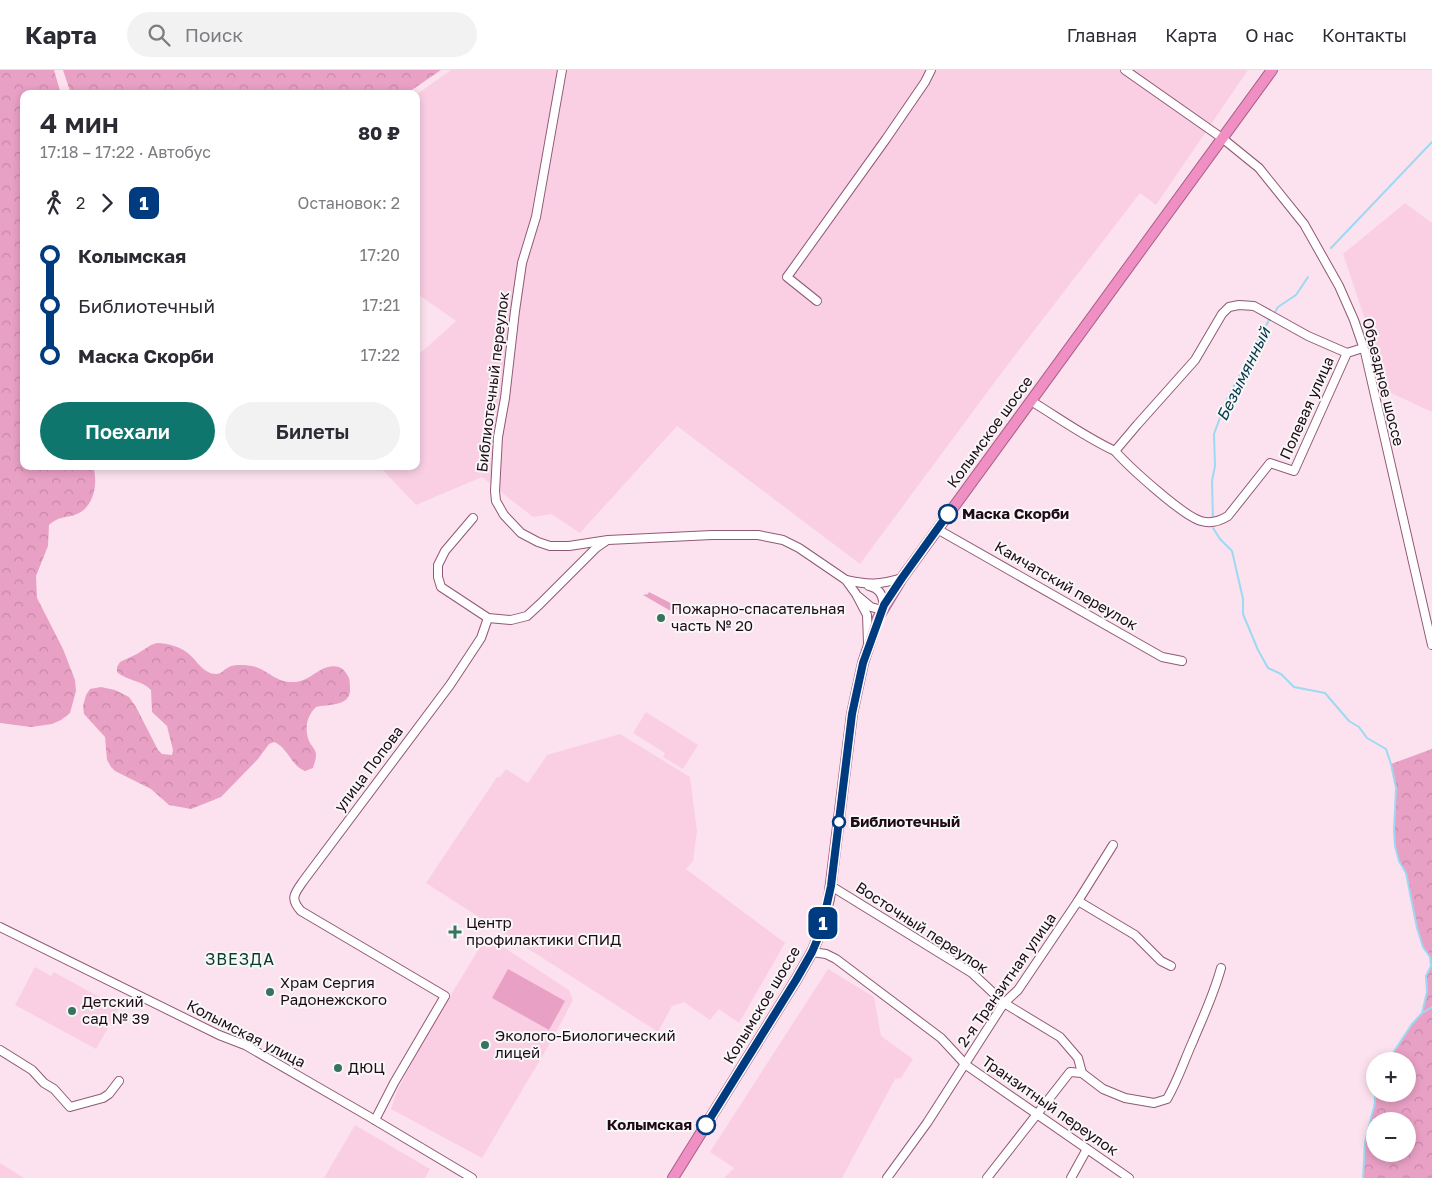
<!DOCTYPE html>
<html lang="ru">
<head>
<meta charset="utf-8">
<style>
	:root { --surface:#fff; --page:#f2f2f3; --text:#2b2b33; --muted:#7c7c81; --line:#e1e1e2; --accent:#0f766e }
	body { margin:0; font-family:"Golos Text",sans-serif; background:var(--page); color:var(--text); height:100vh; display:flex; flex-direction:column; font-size:19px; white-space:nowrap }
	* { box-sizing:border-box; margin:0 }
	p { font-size:16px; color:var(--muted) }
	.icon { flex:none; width:28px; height:28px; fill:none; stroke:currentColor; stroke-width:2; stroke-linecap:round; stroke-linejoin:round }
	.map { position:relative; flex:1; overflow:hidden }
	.sheet { position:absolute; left:20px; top:20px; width:400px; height:380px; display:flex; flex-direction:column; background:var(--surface); border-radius:10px; box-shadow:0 2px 8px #0003 }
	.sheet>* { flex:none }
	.badge { padding:0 10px; border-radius:8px; font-size:18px; line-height:32px }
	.fabs { position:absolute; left:1366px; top:982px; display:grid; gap:10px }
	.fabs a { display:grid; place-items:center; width:50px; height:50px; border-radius:50%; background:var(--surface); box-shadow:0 2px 8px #0003; font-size:25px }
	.map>.badge { position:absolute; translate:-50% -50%; box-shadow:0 0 0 2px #fff }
	.legs { display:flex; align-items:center; gap:8px; height:55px; padding:0 20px; font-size:16px }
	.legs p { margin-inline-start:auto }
	.overview { display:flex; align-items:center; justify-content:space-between; height:85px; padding:0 20px }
	h1 { font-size:28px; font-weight:600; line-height:38px }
	.primary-button { display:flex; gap:10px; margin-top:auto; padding:10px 20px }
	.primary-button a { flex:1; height:58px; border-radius:30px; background:var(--accent); color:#fff; font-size:20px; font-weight:600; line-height:58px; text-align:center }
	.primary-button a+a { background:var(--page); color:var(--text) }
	ul { padding:0 20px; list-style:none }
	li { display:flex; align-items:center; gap:18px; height:50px; font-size:19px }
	li i { display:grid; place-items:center; width:8px; height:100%; margin:0 6px; background:currentColor }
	li i::after { content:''; width:12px; height:12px; margin:-6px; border:4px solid; border-radius:50%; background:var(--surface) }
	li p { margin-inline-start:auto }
	li:first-child i { background:linear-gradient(#0000 50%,currentColor 0) }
	li:last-child i { background:linear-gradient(currentColor 50%,#0000 0) }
	header { display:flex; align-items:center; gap:30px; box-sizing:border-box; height:70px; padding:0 25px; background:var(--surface); border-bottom:1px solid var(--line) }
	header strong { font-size:24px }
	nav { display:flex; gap:28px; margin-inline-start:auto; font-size:18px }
	.search { width:350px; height:45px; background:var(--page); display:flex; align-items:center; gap:12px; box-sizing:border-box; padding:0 18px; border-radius:28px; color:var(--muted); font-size:19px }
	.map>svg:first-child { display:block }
</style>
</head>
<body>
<header>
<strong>Карта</strong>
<div class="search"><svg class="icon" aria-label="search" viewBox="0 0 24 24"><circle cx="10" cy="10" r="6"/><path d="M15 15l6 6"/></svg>Поиск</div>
<nav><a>Главная</a><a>Карта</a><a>О нас</a><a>Контакты</a></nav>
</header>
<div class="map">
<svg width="1432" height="1108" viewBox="0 0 1432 1108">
	<defs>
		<pattern id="forest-crowns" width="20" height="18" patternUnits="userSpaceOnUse" patternTransform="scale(1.25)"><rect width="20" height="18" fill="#e9a0c5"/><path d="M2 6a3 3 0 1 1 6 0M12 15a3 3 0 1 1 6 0" fill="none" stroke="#c788a8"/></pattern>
	</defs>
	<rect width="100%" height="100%" fill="#fce2ee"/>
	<g fill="#facfe4">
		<path d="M 451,0 L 1248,0 L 1156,135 L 1140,123 L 1003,301 L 860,494 L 677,356 L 580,463 L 551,444 L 533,447 L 482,407 L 416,435 L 379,396 L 416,396 L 416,287 L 456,251 L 416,223 L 416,25 Z"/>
		<path d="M 1405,133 L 1432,153 L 1432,342 L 1389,322 L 1343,184 Z"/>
		<path d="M 646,642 L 698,675 L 683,699 L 663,687 L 665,683 L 633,663 Z"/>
		<path d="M 620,664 L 690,707 L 697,761 L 693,791 L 686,799 L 785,873 L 739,953 L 719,939 L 710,950 L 684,932 L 672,936 L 658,962 L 426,813 L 497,707 L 500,707 L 506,699 L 528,713 L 547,685 Z"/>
		<path d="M 483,872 L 497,873 L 569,920 L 573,930 L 553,968 L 482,1088 L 391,1039 L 397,1021 L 426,966 Z"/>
		<path d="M 35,897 L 51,906 L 54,902 L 119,938 L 96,979 L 15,935 Z"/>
		<path d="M 828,899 L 874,927 L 881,966 L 913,989 L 901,1008 L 895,1009 L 842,1108 L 724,1108 L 734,1098 L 710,1082 Z"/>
		<path d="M 355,1055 L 430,1099 L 425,1108 L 324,1108 Z"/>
		<path d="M 0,1093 L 24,1108 L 0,1108 Z"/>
	</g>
	<g fill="#e9a0c5">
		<path d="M 649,522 L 682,539 L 669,540 L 643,525 L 648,524 Z"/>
		<path d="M 508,899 L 565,931 L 549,960 L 492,928 Z"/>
	</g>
	<g fill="url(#forest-crowns)" fill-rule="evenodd">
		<path d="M 0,0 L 54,0 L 61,24 L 24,24 L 24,396 L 93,396 C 98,411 95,435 79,443 C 68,449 62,444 49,455 L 48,476 L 36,506 L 37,528 L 63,579 L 75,610 L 76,621 L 70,643 L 61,650 L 52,654 L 31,657 L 0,653 Z"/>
		<path d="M 63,0 L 441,0 L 406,24 L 71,24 Z"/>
		<path d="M 157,573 C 168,573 181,577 189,584 C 197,591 204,604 216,604 C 222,604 224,599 229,597 C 234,594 246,595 252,596 C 268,599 275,613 294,612 C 313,611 321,592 339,597 C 344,599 347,604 349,608 C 350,612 350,616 350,620 C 350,637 327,634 316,637 C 307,646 304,658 309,671 C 311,676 316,679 316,685 C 316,689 314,694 313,698 L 305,701 C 290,695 288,677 274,672 L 269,674 L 258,689 L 221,727 L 191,739 L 169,735 L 151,719 L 115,701 L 111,697 L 107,690 L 105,667 L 84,644 L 83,636 L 86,625 L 90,619 L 101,617 L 115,620 L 129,627 L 136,637 L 158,680 L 162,684 L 172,685 L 173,680 L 167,656 L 152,642 L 151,620 C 142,610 127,611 117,602 L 117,597 L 120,592 L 137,584 L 151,575 Z"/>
		<path d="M 1432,679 L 1432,1108 L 1363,1108 L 1365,1072 L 1375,1033 L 1375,999 L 1375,1024 L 1408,1024 L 1408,991 L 1379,991 L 1381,987 L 1389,989 L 1412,954 L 1422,943 L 1427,922 L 1426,906 L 1431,896 L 1430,887 L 1423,877 L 1417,858 L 1406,803 L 1399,791 L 1395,776 L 1394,761 L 1396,718 L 1391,694 ZM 1408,1051 L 1408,1084 L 1375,1084 L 1375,1051 Z"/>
	</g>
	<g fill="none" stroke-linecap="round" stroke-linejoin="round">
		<g stroke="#9ed9f4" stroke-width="2">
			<path d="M 1331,178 L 1432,72"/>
			<path d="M 1275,242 L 1278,237 L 1296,225 L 1308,207"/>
			<path d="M 1213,450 L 1212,411 L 1215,396 L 1214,364 L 1227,329 L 1270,248"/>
			<path d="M 1213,458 L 1220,469 L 1232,481 L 1243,529 L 1243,544 L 1258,580 L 1268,598 L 1281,604 L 1294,617 L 1325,623 L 1349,651 L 1359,657 L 1367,668 L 1386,679 L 1391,694 L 1396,718 L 1394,761 L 1395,776 L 1399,791 L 1406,803 L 1417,858 L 1423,877 L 1430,887 L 1431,896 L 1426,906 L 1427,922 L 1422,943 L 1412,954 L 1389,989 L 1381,987 L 1379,991"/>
			<path d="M 1422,943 L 1432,937"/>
			<path d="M 1363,1108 L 1365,1072 L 1375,1033 L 1375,999"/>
		</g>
		<g stroke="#905976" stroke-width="10">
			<g id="minor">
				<path d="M 562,0 L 536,147 L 522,193 L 515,241 L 505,328 L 498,367 L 495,421 L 496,431 L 504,445 L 521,463 L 538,472 L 550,476 L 569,476 L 608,470 L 712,465 L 758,465 L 783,470 L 799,478 L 846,510 L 856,524 L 867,545 L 868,573"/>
				<path d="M 1125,0 L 1222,68 L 1259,98 L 1304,154 L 1339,216 L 1354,250 L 1365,282 L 1432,575"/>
				<path d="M 817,231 L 787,207 L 886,69 L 925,12 L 931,0"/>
				<path d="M 1031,331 C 1059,348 1085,367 1115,381 L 1137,355 L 1195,290 L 1222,244 L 1229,237 L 1239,235 L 1254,236 L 1308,266 L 1347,283"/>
				<path d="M 1115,381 C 1129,397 1183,446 1201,451 C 1211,454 1220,451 1228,446 L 1270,393 L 1294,401 L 1347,283 L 1363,278"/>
				<path d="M 473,448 L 445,481 L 438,495 L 438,507 L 441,517 L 488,548 L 511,550 L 527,546 L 540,534 L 596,478 L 606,471"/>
				<path d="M 937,459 L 1162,587 L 1182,591"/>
				<path d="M 846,510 C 868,515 880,515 902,508"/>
				<path d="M 869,516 C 880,519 882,524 884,535"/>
				<path d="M 859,527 L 871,537 L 882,540"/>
				<path d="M 831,816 L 972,903 L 1004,933 L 1060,967 L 1078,988 L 1082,1003"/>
				<path d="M 1078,831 L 1135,865 L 1161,891 L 1171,896"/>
				<path d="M 0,857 L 219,965 L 245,975 L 368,1046 L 472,1108"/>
				<path d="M 812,882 L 826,884 L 836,889 L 941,968 L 966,995 L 1129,1108"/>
				<path d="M 0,980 L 32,1000 L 44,1013 L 54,1019 L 70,1037 L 103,1028 L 109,1024 L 119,1011"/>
				<path d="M 375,1050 L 394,1013 L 445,926 L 301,841 C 289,828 295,823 304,810 L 450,615 L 481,568 L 488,548"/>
				<path d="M 887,1108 L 927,1053 L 1004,933 L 1018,920 L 1078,831 L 1113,775"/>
				<path d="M 987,1108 L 1070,1002 L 1082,1003 L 1103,1019 L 1125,1028 L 1154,1033 L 1167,1029 C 1178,1010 1184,991 1193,971 C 1203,947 1214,924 1221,898"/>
				<path d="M 1071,1108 L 1087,1079"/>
			</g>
		</g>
		<g stroke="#a76086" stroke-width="12">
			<path id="highway" d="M 673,1108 L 796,910 L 812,882 L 821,861 L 829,829 L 852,644 L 863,593 L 878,548 L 902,508 L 1272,0"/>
		</g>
		<use href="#minor" stroke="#fff" stroke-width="8"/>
		<use href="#highway" stroke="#f08fc3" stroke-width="10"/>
	</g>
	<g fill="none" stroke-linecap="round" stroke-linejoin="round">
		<g stroke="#fff" stroke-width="11">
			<path id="line-1" d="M 706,1055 L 796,910 L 812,882 L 821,861 L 831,816 L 852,644 L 863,593 L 884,535 L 902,508 L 948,444"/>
		</g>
		<use href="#line-1" stroke="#003b80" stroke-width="8"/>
	</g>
	<g fill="#fff" stroke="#003b80" stroke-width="2.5">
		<circle cx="948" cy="444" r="9"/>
		<circle cx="839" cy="752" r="6"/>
		<circle cx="706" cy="1055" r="9"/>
	</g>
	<g fill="#37735d" stroke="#f7f7f7" stroke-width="2">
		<circle cx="661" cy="548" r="5"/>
		<path d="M452.5 854.5h5v5h5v5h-5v5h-5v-5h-5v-5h5z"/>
		<circle cx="270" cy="922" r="5"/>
		<circle cx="72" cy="941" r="5"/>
		<circle cx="485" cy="975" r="5"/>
		<circle cx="338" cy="998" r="5"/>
	</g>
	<g text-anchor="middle" stroke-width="4" stroke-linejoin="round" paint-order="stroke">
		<g font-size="15" fill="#1f0a15" stroke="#f7f7f7">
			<text transform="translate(493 312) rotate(-83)" y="5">Библиотечный переулок</text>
			<text transform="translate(1383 312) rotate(76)" y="5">Объездное шоссе</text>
			<text transform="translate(1307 338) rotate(-66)" y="5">Полевая улица</text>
			<text transform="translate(990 362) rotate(-54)" y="5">Колымское шоссе</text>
			<text transform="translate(1066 516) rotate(30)" y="5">Камчатский переулок</text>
			<text transform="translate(369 699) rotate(-53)" y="5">улица Попова</text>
			<text transform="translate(922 858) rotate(33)" y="5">Восточный переулок</text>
			<text transform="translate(1007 910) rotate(-55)" y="5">2-я Транзитная улица</text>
			<text transform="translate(762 935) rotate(-59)" y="5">Колымское шоссе</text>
			<text transform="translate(246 964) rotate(27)" y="5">Колымская улица</text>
			<text transform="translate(1050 1036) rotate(35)" y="5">Транзитный переулок</text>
		</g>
		<g font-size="15" font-weight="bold" fill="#1f0a15" stroke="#f7f7f7" text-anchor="start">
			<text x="962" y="449">Маска Скорби</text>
			<text x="850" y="757">Библиотечный</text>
			<text x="692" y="1060" text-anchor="end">Колымская</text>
		</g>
		<g font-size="15" fill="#1f0a15" stroke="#f7f7f7" text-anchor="start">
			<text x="671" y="544">Пожарно-спасательная<tspan x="671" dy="17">часть № 20</tspan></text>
			<text x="466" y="858">Центр<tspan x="466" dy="17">профилактики СПИД</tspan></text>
			<text x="280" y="918">Храм Сергия<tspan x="280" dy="17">Радонежского</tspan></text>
			<text x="82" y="937">Детский<tspan x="82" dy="17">сад № 39</tspan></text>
			<text x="495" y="971">Эколого-Биологический<tspan x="495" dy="17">лицей</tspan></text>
			<text x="348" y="1003">ДЮЦ</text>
		</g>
		<g font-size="16" font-style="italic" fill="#04384a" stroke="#f7f7f7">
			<text transform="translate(1243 304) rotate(-64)" y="6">Безымянный</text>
		</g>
		<g font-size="16" letter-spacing="1" fill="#063b2b" stroke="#f7f7f7">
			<text x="240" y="895">ЗВЕЗДА</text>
		</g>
	</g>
</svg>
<div class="fabs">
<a>+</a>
<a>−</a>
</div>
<b class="badge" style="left:823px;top:853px;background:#003b80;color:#fff">1</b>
<section class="sheet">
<div class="overview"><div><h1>4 мин</h1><p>17:18 – 17:22 · Автобус</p></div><b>80 ₽</b></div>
<div class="legs"><svg class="icon" aria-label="walk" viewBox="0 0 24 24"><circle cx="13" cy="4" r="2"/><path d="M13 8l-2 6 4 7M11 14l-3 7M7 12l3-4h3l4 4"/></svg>2<svg class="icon" aria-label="forward" viewBox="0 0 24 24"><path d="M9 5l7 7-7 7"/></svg><b class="badge" style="background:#003b80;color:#fff">1</b><p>Остановок: 2</p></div>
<ul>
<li><i style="color:#003b80"></i><b>Колымская</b><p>17:20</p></li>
<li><i style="color:#003b80"></i><span>Библиотечный</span><p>17:21</p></li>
<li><i style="color:#003b80"></i><b>Маска Скорби</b><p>17:22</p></li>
</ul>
<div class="primary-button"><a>Поехали</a><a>Билеты</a></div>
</section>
</div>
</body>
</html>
